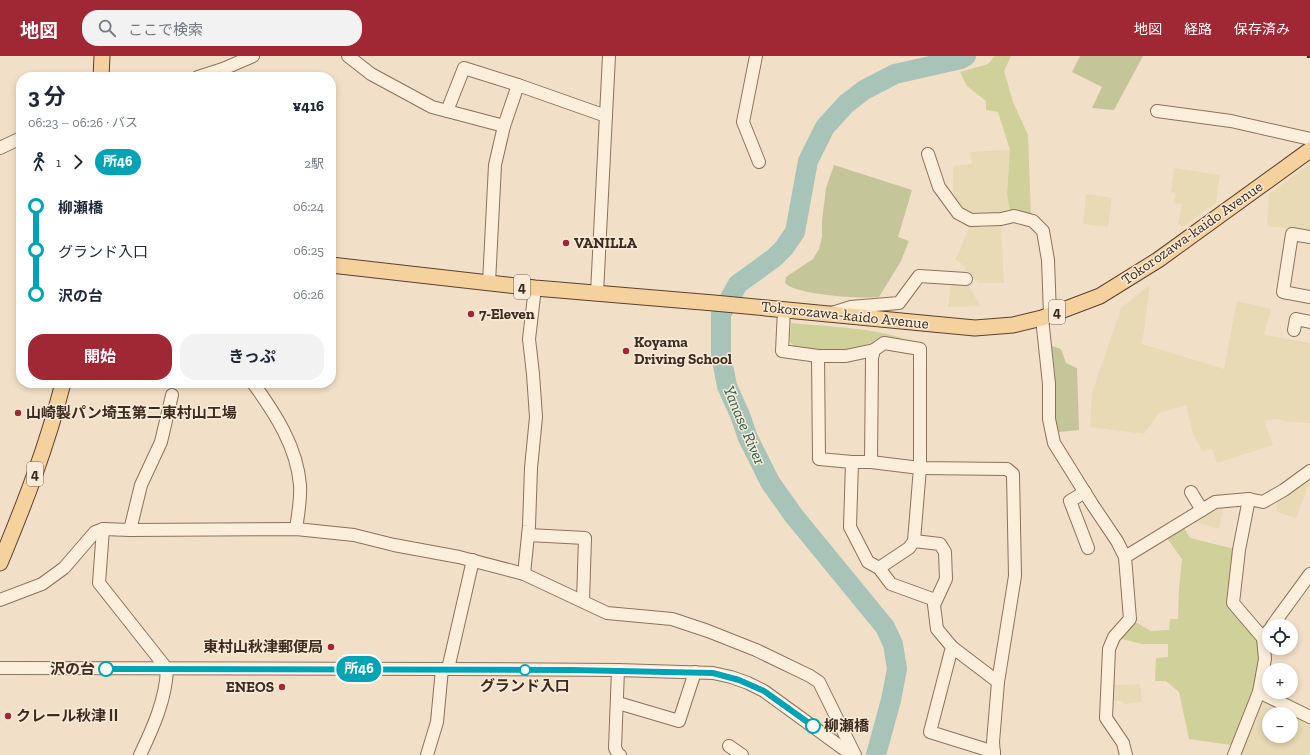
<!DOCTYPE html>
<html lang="ja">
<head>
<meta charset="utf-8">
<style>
	:root { --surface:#fff; --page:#f2f2f3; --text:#1f2937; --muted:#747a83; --accent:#a02834 }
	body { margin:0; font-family:"Zilla Slab","Noto Sans JP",serif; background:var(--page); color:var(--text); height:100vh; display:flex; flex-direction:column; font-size:15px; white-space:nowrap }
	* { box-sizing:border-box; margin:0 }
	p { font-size:13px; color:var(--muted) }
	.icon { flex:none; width:22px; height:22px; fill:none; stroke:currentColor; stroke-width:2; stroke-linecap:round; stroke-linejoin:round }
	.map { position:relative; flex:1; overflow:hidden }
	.drawer { position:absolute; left:16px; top:16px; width:320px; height:316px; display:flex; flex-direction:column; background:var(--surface); border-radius:16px; box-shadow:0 2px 6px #0003 }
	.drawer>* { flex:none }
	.badge { padding:0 8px; border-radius:13px; font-size:14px; line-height:26px }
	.fabs { position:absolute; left:1262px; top:563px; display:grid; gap:8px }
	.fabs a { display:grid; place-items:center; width:36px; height:36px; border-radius:50%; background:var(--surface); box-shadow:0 2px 6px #0003; font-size:20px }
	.map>.badge { position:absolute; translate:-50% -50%; box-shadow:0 0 0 2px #fff }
	.legs { display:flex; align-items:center; gap:6px; height:44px; padding:0 12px; font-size:13px }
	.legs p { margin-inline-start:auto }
	.overview { display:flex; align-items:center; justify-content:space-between; height:68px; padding:0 12px }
	h1 { font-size:22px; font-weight:700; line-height:30px }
	.action { display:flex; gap:8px; margin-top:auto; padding:8px 12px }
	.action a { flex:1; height:46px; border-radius:16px; background:var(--accent); color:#fff; font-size:16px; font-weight:700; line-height:46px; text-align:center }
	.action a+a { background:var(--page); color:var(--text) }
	ul { padding:0 12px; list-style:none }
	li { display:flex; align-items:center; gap:14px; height:44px; font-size:15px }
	li i { display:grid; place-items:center; width:6px; height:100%; margin:0 5px; background:currentColor }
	li i::after { content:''; width:10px; height:10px; margin:-5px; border:3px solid; border-radius:50%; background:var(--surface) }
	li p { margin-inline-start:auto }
	li:first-child i { background:linear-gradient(#0000 50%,currentColor 0) }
	li:last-child i { background:linear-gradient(currentColor 50%,#0000 0) }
	header { display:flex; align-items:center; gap:24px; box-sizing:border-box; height:56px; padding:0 20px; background:var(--accent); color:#fff }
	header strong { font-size:19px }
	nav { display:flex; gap:22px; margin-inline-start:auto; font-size:14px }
	.search { width:280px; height:36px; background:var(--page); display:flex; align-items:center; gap:10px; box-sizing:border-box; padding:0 14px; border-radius:16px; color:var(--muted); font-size:15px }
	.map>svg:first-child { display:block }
</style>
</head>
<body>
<header>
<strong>地図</strong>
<div class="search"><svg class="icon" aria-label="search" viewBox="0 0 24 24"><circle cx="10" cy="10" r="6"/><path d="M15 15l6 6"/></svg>ここで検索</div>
<nav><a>地図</a><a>経路</a><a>保存済み</a></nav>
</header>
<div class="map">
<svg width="1310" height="699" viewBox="0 0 1310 699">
	<rect width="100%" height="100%" fill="#f1e0c7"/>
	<g fill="#e7dab4" fill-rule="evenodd">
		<path d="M 1010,94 L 1007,138 L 1010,156 L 987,158 L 970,157 L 957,145 L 953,135 L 953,110 L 972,108 L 970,96 Z"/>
		<path d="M 1310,107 L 1310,175 L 1267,170 L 1269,138 Z"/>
		<path d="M 1174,112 L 1220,119 L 1216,147 L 1184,170 L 1178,169 L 1182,148 L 1174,147 L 1176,137 L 1171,136 Z"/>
		<path d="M 1086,138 L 1112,142 L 1108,171 L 1083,168 Z"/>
		<path d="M 1001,169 L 1004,227 L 978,227 L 961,207 L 955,204 L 970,170 L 983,172 Z"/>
		<path d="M 951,225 L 967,226 L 980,250 L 948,251 Z"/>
		<path d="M 1150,229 L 1142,288 L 1224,313 L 1237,245 L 1271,253 L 1264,279 L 1310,287 L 1310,367 L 1290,366 L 1277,363 L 1264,365 L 1273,389 L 1217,407 L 1212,393 L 1202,396 L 1193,377 L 1186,349 L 1159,357 L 1144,378 L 1090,371 L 1092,337 L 1121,252 Z"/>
		<path d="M 1310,421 L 1310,425 L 1296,462 L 1277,456 L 1277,445 L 1281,439 Z"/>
		<path d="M 1224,449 L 1219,473 L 1193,465 L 1206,455 Z"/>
		<path d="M 1140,628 L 1142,646 L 1124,648 L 1123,645 L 1114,645 L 1114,629 Z"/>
		<path d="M 1263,643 L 1310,668 L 1310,699 L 1241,699 ZM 1269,658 L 1291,658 L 1291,680 L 1269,680 Z"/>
	</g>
	<g fill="#cfd09a">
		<path d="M 995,0 L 1011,0 L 1004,15 L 1013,46 L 1028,79 L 1031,160 L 1010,156 L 1007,138 L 1010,94 L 998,56 L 986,54 L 986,45 L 967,30 L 960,16 L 988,8 Z"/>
		<path d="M 791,267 C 829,271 882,271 916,288 L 887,283 L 841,295 L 796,292 L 790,286 Z"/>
		<path d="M 1181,467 L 1190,482 L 1239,494 L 1233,547 L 1263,582 L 1265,603 L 1238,690 L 1189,683 L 1179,636 L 1166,625 L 1155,625 L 1156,602 L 1168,601 L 1168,588 L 1142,588 L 1114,581 L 1130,563 L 1151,575 L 1169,574 L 1170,563 L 1178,563 L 1179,532 L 1182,503 L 1164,478 Z"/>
	</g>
	<g fill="#c4c599">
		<path d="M 1080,0 L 1143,0 L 1114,54 L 1092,52 L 1102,31 L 1072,16 Z"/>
		<path d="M 834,109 L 912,134 L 898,181 L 909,185 L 901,205 L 879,241 C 862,243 795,239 785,227 L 786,221 L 813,203 L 819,193 L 822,181 L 822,165 L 826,132 Z"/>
		<path d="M 1052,290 L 1061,293 L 1066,307 L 1077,312 L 1079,374 L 1059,376 L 1055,373 L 1052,345 L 1055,319 Z"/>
	</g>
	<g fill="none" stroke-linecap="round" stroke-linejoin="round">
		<path stroke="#a8c4b9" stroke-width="20" d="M 876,699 L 891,644 L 897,613 L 893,588 L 885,571 L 794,460 L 770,426 L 748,382 L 740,359 L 727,330 L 721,299 L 721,258 L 738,228 L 774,202 L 784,192 L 795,176 L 808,105 L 825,71 L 846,48 L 864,34 L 895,18 L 961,3 L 966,0"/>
		<g stroke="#8e715b" stroke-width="14">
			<g id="minor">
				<path d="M 348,0 L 371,18 L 432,51 L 504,70"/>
				<path d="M 756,0 L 743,66 L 759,106"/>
				<path d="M 198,21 L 223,13 L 253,0"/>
				<path d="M 447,55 L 464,12 L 518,29"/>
				<path d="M 1157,55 L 1231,65 L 1310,83"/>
				<path d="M 0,92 L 21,82"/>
				<path d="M 928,98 L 939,131 L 958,157 L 971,164 L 1001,163 L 1014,160 L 1033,165 L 1043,175 L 1048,204 L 1050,259"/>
				<path d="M 1310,181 L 1292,178 L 1283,236 L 1310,241"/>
				<path d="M 489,227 L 495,109 L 504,70 L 518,29 L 606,60"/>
				<path d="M 597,237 L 609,0"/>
				<path d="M 784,253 L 782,295 L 818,300 L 846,300 L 874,294"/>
				<path d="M 832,257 L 851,251 L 899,247 L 919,220 L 966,223"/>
				<path d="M 1042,262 L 1049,328 L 1049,363 L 1054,387 L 1092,448 L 1117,485 L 1125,501 L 1130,563 L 1114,581 L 1109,593 L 1106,662 L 1123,687 L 1126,699"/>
				<path d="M 1294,274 L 1296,263 L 1310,266"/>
				<path d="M 818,300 L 819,403 L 852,406"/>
				<path d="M 253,327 C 275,357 297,391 300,429 C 301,443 298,459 296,473"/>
				<path d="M 871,406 L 872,302 L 874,294 L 884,287 L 920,293 L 920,412 L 914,485"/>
				<path d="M 1085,436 L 1070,445 L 1088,492"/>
				<path d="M 1191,436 L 1202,454"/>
				<path d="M 1249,443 L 1239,494 L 1233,547 L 1263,582"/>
				<path d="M 103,473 L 99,527 L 167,613 C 166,643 153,672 140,699"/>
				<path d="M 130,474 L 141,429 L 161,386 L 172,339"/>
				<path d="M 528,479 L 585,482 L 583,545"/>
				<path d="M 1125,501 L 1215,446 L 1249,443 L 1263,446 L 1284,434 L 1310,415"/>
				<path d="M 879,512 L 909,492 L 914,485 L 940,488 L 945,496 L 946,523 L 934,549 L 937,573 L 952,591 L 930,676 L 994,696"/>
				<path d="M 524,518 L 529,470 L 531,412 L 536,361 L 533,318 L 529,283 L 535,232"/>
				<path d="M 0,544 L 42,528 L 64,512 L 95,476 L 103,473 L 130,474 L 296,473 L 354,479 L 394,489 L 459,501 L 524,518 L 607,557 L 672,563 L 708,575 L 756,594 L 810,620 L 819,626 L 855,699"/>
				<path d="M 935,544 L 891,528 L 879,512 L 868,506 L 850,471 L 852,406 L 871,406 L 920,412 L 1007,413 L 1013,418 L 1015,520 L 998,626"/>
				<path d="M 1272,570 L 1310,518"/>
				<path d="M 952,591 L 998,626 L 993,686 L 994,699"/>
				<path d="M 0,612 L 448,613 L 618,614 L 713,617 L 731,621 L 748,627 L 764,635 L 852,699"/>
				<path d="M 448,613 L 473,504"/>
				<path d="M 618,614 L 615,692 L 618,698 L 620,699"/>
				<path d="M 1259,636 L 1310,661"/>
				<path d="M 618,647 L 679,665 L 695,616"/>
				<path d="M 729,690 L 742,699"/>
				<path d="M 427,699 L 437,666 L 442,613"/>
				<path d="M 1234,699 L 1259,636 L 1265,603 L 1263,582 L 1269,574"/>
			</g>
		</g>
		<g stroke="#5c402f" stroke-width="17">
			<g id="major">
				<path d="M 101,21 L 102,0"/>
				<path d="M 331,209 L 535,232 L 714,247 L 922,267 L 975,272 L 1013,269 L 1042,262 L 1100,240 L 1158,204 L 1310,94"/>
				<path d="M 0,507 C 25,447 47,390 63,327"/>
			</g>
		</g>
		<use href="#minor" stroke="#fbeedb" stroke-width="12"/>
		<use href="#major" stroke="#f5d19e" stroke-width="15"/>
		<path stroke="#3d2b1f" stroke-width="3" stroke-dasharray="7 7" stroke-linecap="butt" d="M 1307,0 L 1310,1"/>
	</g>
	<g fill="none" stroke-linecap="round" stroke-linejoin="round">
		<g stroke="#fff" stroke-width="9">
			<path id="line-1" d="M 106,613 L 572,614 L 713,617 L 739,624 L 764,635 L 813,670"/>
		</g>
		<use href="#line-1" stroke="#00a3b4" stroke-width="6"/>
	</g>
	<g fill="#a02834" stroke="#f8ebd7" stroke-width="1.5">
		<circle cx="566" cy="187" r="4"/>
		<circle cx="471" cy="258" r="4"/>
		<circle cx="626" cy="295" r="4"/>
		<circle cx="18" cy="357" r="4"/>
		<circle cx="331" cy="591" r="4"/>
		<circle cx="282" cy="631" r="4"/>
		<circle cx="8" cy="660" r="4"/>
	</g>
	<g fill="#fff" stroke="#00a3b4" stroke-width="2">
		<circle cx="106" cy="613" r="7"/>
		<circle cx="525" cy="614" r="5"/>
		<circle cx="813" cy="670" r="7"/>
	</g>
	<g text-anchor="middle" stroke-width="3" stroke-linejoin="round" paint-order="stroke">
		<g fill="#f8ebd7" stroke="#756556" stroke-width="1">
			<rect x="514" y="219" width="16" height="24" rx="3"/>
			<rect x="1049" y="244" width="16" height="24" rx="3"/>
			<rect x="27" y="406" width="16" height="24" rx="3"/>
		</g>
		<g font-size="14" font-weight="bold" fill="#3d2b1f">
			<text x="522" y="236">4</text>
			<text x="1057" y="261">4</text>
			<text x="35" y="423">4</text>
		</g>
		<g font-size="15" fill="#3d2b1f" stroke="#f8ebd7">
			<text transform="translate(1192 177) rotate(-35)" y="5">Tokorozawa-kaido Avenue</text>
			<text transform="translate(845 259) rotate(6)" y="5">Tokorozawa-kaido Avenue</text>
		</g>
		<g font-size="15" font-weight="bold" fill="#3d2b1f" stroke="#f8ebd7" text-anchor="start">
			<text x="574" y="192">VANILLA</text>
			<text x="479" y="263">7-Eleven</text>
			<text x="634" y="291">Koyama<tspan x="634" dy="17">Driving School</tspan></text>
			<text x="26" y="362">山崎製パン埼玉第二東村山工場</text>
			<text x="323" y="596" text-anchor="end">東村山秋津郵便局</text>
			<text x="274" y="636" text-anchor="end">ENEOS</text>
			<text x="16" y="665">クレール秋津Ⅱ</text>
		</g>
		<g font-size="15" font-weight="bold" fill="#3d2b1f" stroke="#f8ebd7" text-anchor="end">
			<text x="95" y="618">沢の台</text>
			<text x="525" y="635" text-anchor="middle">グランド入口</text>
			<text x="824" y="675" text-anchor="start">柳瀬橋</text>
		</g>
		<g font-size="16" font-style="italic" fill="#2e5e56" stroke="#f8ebd7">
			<text transform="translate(745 369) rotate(67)" y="6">Yanase River</text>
		</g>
	</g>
</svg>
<div class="fabs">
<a><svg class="icon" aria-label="locate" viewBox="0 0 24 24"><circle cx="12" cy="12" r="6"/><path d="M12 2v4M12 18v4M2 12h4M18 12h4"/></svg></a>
<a>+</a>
<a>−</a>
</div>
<b class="badge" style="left:359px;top:613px;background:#00a3b4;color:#fff">所46</b>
<section class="drawer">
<div class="overview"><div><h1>3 分</h1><p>06:23 – 06:26 · バス</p></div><b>¥416</b></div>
<div class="legs"><svg class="icon" aria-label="walk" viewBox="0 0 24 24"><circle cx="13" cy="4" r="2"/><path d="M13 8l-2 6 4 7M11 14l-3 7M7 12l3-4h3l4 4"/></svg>1<svg class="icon" aria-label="forward" viewBox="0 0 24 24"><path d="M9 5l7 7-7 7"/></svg><b class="badge" style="background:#00a3b4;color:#fff">所46</b><p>2駅</p></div>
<ul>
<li><i style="color:#00a3b4"></i><b>柳瀬橋</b><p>06:24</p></li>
<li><i style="color:#00a3b4"></i><span>グランド入口</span><p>06:25</p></li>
<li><i style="color:#00a3b4"></i><b>沢の台</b><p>06:26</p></li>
</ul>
<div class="action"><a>開始</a><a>きっぷ</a></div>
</section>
</div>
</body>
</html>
